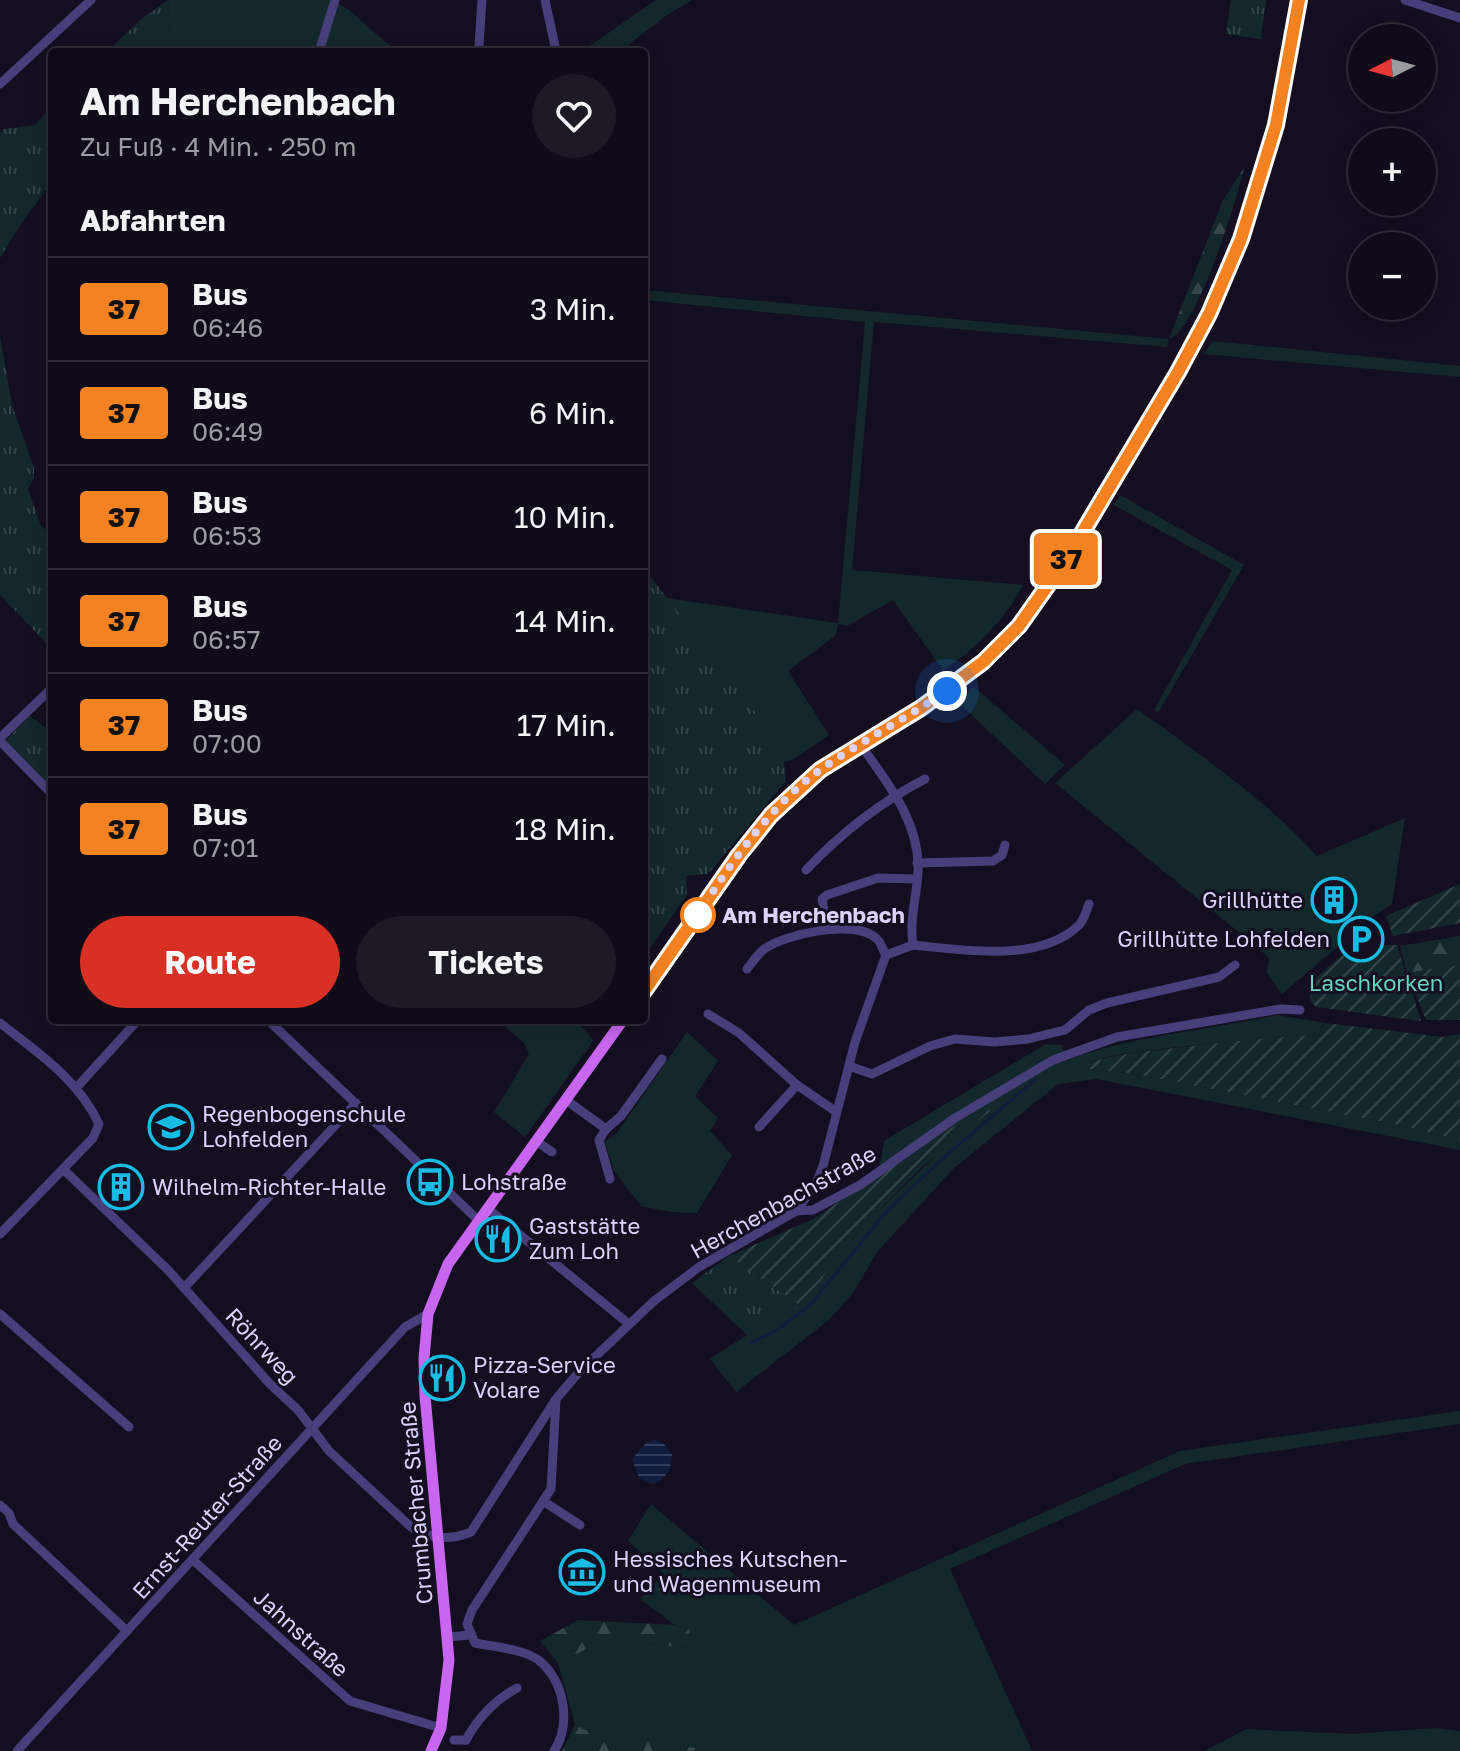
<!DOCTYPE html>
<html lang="de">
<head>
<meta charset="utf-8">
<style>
	:root { --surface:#0f0b18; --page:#1d1925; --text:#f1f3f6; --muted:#9b9ba2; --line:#2f2b37; --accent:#d93025 }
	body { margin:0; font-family:"Golos Text",sans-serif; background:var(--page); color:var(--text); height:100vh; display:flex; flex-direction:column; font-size:30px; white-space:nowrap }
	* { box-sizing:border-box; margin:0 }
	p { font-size:26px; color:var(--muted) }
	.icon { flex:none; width:44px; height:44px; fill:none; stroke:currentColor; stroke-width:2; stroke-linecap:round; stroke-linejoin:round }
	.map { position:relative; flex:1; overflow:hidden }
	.panel { position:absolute; left:48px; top:48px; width:600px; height:976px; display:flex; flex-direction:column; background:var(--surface); border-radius:8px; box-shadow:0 4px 20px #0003,0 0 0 2px var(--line) }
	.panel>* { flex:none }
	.badge { padding:0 16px; border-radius:6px; font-size:28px; line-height:52px }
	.needle { width:52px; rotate:264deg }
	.tools { position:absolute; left:1348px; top:24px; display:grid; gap:16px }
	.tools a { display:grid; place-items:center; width:88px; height:88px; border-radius:50%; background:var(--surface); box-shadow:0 4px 20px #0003,0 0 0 2px var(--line); font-size:40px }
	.you { position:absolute; width:40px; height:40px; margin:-20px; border:6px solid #fff; border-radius:50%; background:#1a73e8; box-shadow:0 0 0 12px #1a73e833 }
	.map>.badge { position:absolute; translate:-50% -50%; box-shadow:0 0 0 4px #fff }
	h2 { padding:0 32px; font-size:30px; line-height:72px }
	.round { display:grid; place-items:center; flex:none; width:84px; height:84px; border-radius:42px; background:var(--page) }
	.head { display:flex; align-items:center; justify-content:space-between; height:136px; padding:0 32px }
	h1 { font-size:38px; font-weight:700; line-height:60px }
	.primary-button { display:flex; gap:16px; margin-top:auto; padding:16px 32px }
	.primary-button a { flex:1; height:92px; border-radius:48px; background:var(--accent); color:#fff; font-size:32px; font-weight:700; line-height:92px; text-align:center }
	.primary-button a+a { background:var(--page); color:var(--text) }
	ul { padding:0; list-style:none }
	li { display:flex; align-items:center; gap:24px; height:104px; padding:0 32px; border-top:2px solid var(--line) }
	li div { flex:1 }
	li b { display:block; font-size:30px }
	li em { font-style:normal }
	li .badge { min-width:88px; font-weight:700; text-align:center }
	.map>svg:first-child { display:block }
</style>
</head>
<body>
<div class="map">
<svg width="1460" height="1751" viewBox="0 0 1460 1751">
	<defs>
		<pattern id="forest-firs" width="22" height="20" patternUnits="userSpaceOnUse" patternTransform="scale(2)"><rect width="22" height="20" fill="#13282a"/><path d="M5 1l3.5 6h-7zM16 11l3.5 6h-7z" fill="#35464a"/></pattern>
		<pattern id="park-tufts" width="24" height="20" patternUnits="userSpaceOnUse" patternTransform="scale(2)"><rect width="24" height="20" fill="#13282a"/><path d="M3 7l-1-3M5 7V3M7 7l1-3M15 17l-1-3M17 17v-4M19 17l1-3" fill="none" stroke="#35464a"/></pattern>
		<pattern id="garden-furrows" width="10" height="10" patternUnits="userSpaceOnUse" patternTransform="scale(2)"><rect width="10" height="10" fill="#13282a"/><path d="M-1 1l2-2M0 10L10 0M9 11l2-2" fill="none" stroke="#35464a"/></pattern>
		<pattern id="water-rules" width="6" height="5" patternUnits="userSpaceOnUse" patternTransform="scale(2)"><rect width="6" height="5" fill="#101d3f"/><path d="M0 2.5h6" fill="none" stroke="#323d5c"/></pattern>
	</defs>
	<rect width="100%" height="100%" fill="#140f20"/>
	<g fill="#13282a">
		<path d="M 168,0 L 333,0 L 349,10 L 397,52 L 171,52 Z"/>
		<path d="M 656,0 L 692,0 L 667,15 L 619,52 L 581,52 Z"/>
		<path d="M 644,290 L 1169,339 L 1167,347 L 874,322 L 852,570 L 1023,585 C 1006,618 975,651 943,670 L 893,600 L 847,626 L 838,624 L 836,635 L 788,671 L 829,735 L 792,760 L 666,598 L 838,623 L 865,322 L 644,300 Z"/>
		<path d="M 1213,341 L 1460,366 L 1460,377 L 1203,354 Z"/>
		<path d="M 1120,495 L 1244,565 L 1158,713 L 1154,710 L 1232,570 L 1114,505 Z"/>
		<path d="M 973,686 L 1065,765 L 1045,784 L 960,704 Z"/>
		<path d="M 1137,709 C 1199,754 1265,799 1317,856 L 1405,818 L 1392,904 L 1355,928 L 1350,936 L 1282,994 L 1267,973 L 1269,958 L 1251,942 L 1055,783 Z"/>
		<path d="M 1277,1015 L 1325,1023 L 1319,1035 C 1269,1038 1220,1043 1170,1048 C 1140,1052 1105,1053 1079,1068 L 1129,1073 L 1394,1124 L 1460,1140 L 1460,1150 L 1096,1079 L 1058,1084 L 954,1168 L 878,1251 L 852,1294 L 829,1320 L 736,1392 L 710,1359 L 747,1335 L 801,1306 L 862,1226 L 988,1106 L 878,1176 L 884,1141 L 1046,1044 L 1062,1045 L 1065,1061 C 1133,1035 1207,1031 1277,1015 Z"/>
		<path d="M 497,1020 L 575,1020 L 592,1038 L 593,1041 L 525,1137 L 494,1112 L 529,1054 L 524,1043 Z"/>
		<path d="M 687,1032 L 718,1061 L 695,1096 L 718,1118 L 710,1131 L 732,1155 L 697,1213 L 671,1212 L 641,1206 L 614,1171 L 605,1142 L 617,1133 Z"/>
		<path d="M 1460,1411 L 1460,1424 L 1185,1464 L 950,1569 L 1032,1751 L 694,1751 L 695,1749 L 589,1732 L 575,1725 L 558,1663 L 593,1646 L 628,1642 L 687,1648 L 690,1630 L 675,1625 L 640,1599 L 664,1574 L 628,1541 L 651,1504 L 794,1625 L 1180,1451 Z"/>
		<path d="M 1435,1728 L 1460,1731 L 1460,1751 L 1205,1751 L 1246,1729 L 1352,1734 Z"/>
	</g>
	<g fill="url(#forest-firs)">
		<path d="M 1244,168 C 1237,199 1197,330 1169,339 L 1223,200 Z"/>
		<path d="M 1460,936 L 1460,965 L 1407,973 L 1400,946 Z"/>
		<path d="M 578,1620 L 675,1625 L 690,1630 L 687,1648 L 628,1642 L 593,1646 L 558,1663 L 540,1641 Z"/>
		<path d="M 575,1725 L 590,1732 L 696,1748 L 694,1751 L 562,1751 Z"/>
	</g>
	<g fill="url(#park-tufts)">
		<path d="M 168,0 L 171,52 L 107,52 L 140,20 Z"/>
		<path d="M 1231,0 L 1266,0 L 1261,39 L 1226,34 Z"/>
		<path d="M 52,105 L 52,182 L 22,222 L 0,258 L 0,133 L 4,129 L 35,125 Z"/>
		<path d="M 0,336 L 12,405 L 34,468 L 34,478 L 28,489 L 41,526 L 52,534 L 52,649 L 0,595 Z"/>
		<path d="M 644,568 L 792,760 L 784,762 L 786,781 L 708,874 L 686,876 L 687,895 L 644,956 Z"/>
		<path d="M 30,716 L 52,733 L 52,788 L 6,740 Z"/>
		<path d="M 729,1256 L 801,1306 L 747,1335 L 692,1283 Z"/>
	</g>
	<g fill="url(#garden-furrows)">
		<path d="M 1460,884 L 1460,923 L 1393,936 L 1386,916 Z"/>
		<path d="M 1375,945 L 1397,945 L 1421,1021 L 1316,1007 L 1311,1002 L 1308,985 L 1351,947 L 1362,953 Z"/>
		<path d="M 1460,965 L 1460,1020 L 1426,1020 L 1407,973 Z"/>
		<path d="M 1325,1023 L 1443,1037 L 1460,1034 L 1460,1140 L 1394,1124 L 1129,1073 L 1077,1068 C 1107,1054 1142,1052 1175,1048 C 1223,1042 1270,1038 1319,1035 Z"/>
		<path d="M 988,1106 L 990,1111 L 921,1168 L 862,1226 L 801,1306 L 729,1256 L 815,1218 L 914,1151 Z"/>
	</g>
	<path fill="url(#water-rules)" d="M 655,1440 L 664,1444 L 672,1454 C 671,1468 667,1479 653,1484 L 639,1478 L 632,1459 L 647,1442 Z"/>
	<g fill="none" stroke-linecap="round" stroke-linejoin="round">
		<path stroke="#101d3f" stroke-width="3" d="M 751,1343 L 777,1330 L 811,1304 L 885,1213 L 941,1160 L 1036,1079"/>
		<g stroke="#473f7b" stroke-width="9">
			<path d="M 545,0 L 555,46"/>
			<path d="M 1405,0 L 1460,18"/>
			<path d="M 479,46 L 482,0"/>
			<path d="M 319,52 L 335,0"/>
			<path d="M 0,84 L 91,0"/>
			<path d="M 0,738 L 52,688"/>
			<path d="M 0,741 L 52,794"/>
			<path d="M 860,744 C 887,782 920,822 918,871 C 917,896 909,920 913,945"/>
			<path d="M 917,863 L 993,861 L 1002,855 L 1005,845"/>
			<path d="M 806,870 C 842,832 879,803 925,779"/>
			<path d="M 827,928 L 822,899 L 827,895 L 878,878 L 917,879"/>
			<path d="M 913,945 C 962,950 1039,963 1078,926 C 1084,921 1086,911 1089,904"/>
			<path d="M 747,969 C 752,963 757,955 763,950 C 784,934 856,918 877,939 C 881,942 883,951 886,955"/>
			<path d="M 708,1014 L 739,1033 L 797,1085 L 835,1111"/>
			<path d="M 268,1020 L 478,1220"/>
			<path d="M 0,1023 C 37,1052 79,1080 99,1124 L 93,1138 L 0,1234"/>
			<path d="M 849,1066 L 872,1074 L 930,1046 L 955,1039 L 995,1042 L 1028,1039 L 1065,1030 L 1089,1010 L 1107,1003 L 1219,977 L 1235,965"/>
			<path d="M 77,1087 L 138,1020"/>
			<path d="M 566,1100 L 606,1129 L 621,1116 L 662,1059"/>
			<path d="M 759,1127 L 797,1085"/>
			<path d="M 606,1129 L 599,1140 L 610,1179"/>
			<path d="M 536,1141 L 552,1152"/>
			<path d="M 63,1169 L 168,1270 L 270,1384 L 298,1410 L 329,1451 L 411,1527 C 431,1539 449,1541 471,1532 L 556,1399 L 579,1372 L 654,1301 L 699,1267 L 796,1211 L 813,1210 L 860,1185 L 955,1118 L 1053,1060 L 1117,1037 L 1280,1009 L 1300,1010"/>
			<path d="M 487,1208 L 629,1324"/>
			<path d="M 796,1211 L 816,1184 L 823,1166 L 855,1042 L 886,955 L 913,945"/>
			<path d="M 184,1288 L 356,1103"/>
			<path d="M 0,1314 L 129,1427"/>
			<path d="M 543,1501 L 580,1525"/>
			<path d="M 0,1505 L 9,1513 L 13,1524 L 127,1631"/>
			<path d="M 193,1560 L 350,1701 L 441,1728"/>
			<path d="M 448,1637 L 470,1635"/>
			<path d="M 454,1740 L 466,1740"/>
			<path d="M 466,1740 C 478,1718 495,1700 517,1688"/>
			<path d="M 17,1751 L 405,1327 L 428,1314"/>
			<path d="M 554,1751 C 571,1725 565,1685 542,1663 C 527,1649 494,1647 475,1643 L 467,1624 L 472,1610 L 551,1489 L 556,1399"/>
		</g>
		<g stroke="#c966ef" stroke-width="11">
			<path d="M 644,991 L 739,855 L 771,815 L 820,770 L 921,708 L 983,662 L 1019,626 L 1069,555 L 1178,372 L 1209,314 L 1241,239 L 1276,125 L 1299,0"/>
			<path d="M 431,1751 L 441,1728 L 449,1660 L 425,1396 L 424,1358 L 428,1314 L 448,1264 L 623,1020"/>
		</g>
	</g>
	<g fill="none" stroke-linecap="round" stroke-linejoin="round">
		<g stroke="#fff" stroke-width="18">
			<path id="line" d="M 644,991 L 739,855 L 771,815 L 820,770 L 921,708 L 983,662 L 1019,626 L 1069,555 L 1178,372 L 1209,314 L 1241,239 L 1276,125 L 1299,0"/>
		</g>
		<use href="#line" stroke="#f58220" stroke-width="12"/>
		<path stroke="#dcd3fb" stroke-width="8" stroke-dasharray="0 14.4" d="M 698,915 C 731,862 770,806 821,769 C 862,741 906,718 947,691"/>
	</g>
	<defs>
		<g id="building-ring" transform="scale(2.3)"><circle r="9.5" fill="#140f20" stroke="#17bbe3" stroke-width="1.5"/><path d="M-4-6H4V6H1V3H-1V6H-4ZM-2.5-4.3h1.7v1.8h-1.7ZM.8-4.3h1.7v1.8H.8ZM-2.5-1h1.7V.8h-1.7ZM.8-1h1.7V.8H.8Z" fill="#17bbe3"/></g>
		<g id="parking-ring" transform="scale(2.3)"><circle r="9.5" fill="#140f20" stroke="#17bbe3" stroke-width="1.5"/><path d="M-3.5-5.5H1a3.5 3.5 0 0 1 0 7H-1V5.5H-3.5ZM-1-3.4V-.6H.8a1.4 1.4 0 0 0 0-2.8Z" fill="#17bbe3"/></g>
		<g id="school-ring" transform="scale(2.3)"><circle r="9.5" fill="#140f20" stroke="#17bbe3" stroke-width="1.5"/><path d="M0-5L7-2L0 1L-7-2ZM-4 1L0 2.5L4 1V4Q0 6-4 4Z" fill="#17bbe3"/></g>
		<g id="bus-ring" transform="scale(2.3)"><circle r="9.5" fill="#140f20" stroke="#17bbe3" stroke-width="1.5"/><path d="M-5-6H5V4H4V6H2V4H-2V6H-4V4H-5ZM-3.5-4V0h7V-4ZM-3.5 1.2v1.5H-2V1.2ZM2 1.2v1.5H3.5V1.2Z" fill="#17bbe3"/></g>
		<g id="restaurant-ring" transform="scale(2.3)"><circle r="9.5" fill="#140f20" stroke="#17bbe3" stroke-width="1.5"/><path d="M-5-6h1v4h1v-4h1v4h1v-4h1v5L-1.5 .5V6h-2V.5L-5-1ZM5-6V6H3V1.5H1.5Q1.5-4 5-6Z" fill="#17bbe3"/></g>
		<g id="museum-ring" transform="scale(2.3)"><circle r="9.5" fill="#140f20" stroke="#17bbe3" stroke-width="1.5"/><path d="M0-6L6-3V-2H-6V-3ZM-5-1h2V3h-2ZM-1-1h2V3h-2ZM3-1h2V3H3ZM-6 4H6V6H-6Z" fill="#17bbe3"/></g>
	</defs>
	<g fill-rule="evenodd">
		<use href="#building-ring" x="1334" y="900"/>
		<use href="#parking-ring" x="1361" y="939"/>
		<use href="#school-ring" x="171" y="1127"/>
		<use href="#bus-ring" x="430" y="1182"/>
		<use href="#building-ring" x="121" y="1187"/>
		<use href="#restaurant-ring" x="498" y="1239"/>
		<use href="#restaurant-ring" x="442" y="1378"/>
		<use href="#museum-ring" x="582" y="1572"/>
	</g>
	<circle fill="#fff" stroke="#f58220" stroke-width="4" cx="698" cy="915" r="16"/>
	<g text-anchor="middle" stroke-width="6" stroke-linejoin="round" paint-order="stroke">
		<g font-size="22" fill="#dcd3fb" stroke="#140f20" text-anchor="start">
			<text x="1303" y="908" text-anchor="end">Grillhütte</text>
			<text x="1330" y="947" text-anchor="end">Grillhütte Lohfelden</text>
			<text x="202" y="1122">Regenbogenschule<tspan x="202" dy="25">Lohfelden</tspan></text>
			<text x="461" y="1190">Lohstraße</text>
			<text x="152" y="1195">Wilhelm-Richter-Halle</text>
			<text x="529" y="1234">Gaststätte<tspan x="529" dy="25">Zum Loh</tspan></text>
			<text x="473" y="1373">Pizza-Service<tspan x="473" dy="25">Volare</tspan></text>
			<text x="613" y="1567">Hessisches Kutschen-<tspan x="613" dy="25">und Wagenmuseum</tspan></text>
		</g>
		<g font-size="22" font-weight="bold" fill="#dcd3fb" stroke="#140f20" text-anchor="start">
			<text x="722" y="923">Am Herchenbach</text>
		</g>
		<g font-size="22" fill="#67d3c2" stroke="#140f20">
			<text x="1376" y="991">Laschkorken</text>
		</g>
		<g font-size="22" fill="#dcd3fb" stroke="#140f20">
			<text transform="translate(783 1202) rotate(-29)" y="8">Herchenbachstraße</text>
			<text transform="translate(262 1346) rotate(47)" y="8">Röhrweg</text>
			<text transform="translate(416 1503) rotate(-95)" y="8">Crumbacher Straße</text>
			<text transform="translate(207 1517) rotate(-48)" y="8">Ernst-Reuter-Straße</text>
			<text transform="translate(301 1633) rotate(42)" y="8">Jahnstraße</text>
		</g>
	</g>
</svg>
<div class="tools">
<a><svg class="needle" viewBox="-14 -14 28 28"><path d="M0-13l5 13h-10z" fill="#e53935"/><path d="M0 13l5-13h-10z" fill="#9b9ba2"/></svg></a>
<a>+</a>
<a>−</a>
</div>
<div class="you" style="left:947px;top:691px"></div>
<b class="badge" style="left:1066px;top:559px;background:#f58220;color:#111">37</b>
<section class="panel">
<div class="head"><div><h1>Am Herchenbach</h1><p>Zu Fuß · 4 Min. · 250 m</p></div><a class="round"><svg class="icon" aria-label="heart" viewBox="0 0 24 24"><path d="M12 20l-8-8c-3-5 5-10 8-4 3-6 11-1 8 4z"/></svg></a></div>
<h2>Abfahrten</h2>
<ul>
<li><span class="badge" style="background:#f58220;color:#111">37</span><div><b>Bus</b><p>06:46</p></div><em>3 Min.</em></li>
<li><span class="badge" style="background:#f58220;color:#111">37</span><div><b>Bus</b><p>06:49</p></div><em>6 Min.</em></li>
<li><span class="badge" style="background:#f58220;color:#111">37</span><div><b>Bus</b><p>06:53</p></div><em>10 Min.</em></li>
<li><span class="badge" style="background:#f58220;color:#111">37</span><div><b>Bus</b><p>06:57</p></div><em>14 Min.</em></li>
<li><span class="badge" style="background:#f58220;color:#111">37</span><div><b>Bus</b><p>07:00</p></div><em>17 Min.</em></li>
<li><span class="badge" style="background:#f58220;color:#111">37</span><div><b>Bus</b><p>07:01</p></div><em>18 Min.</em></li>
</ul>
<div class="primary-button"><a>Route</a><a>Tickets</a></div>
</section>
</div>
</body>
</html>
